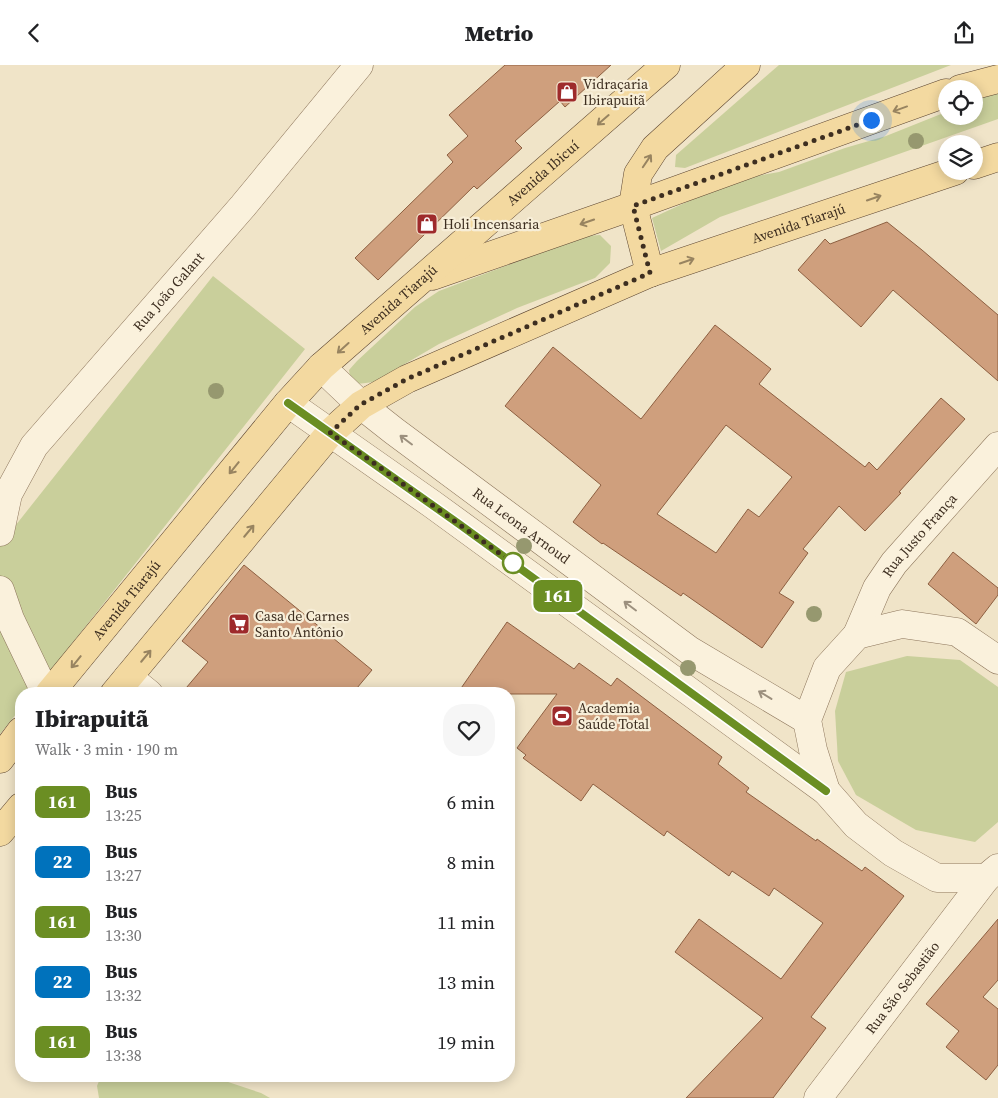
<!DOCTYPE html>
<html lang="en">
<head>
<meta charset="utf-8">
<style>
	:root { --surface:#fff; --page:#f6f6f6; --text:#202124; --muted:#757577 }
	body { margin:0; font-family:"Source Serif 4",serif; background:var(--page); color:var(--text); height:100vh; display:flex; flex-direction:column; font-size:19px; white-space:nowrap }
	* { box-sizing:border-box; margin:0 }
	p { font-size:16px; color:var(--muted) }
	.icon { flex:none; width:28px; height:28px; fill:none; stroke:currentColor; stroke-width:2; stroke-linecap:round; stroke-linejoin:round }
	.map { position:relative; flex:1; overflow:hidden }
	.drawer { position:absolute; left:15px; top:622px; width:500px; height:395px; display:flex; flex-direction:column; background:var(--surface); border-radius:20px; box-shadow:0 2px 12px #0003 }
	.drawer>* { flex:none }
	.badge { padding:0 10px; border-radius:8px; font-size:18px; line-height:32px }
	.fabs { position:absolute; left:938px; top:15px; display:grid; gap:10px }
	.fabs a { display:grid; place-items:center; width:45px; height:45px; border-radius:50%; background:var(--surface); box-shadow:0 2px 12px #0003; font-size:25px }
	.you { position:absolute; width:25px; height:25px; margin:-12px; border:4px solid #fff; border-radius:50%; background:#1a73e8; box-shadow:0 0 0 8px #1a73e833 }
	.map>.badge { position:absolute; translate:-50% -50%; box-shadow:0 0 0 2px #fff }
	.round { display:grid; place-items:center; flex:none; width:52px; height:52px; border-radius:20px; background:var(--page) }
	.headline { display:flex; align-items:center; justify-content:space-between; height:85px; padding:0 20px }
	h1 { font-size:24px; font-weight:800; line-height:38px }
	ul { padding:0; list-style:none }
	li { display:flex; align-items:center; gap:15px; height:60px; padding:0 20px }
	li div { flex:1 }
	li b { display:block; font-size:19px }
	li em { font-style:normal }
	li .badge { min-width:55px; font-weight:700; text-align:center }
	header { display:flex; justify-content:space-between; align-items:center; height:65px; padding:0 20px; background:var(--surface); font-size:22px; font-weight:800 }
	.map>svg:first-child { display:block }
</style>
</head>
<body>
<header><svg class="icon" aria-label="back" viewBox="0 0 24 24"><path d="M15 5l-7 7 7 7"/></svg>Metrio<svg class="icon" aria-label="share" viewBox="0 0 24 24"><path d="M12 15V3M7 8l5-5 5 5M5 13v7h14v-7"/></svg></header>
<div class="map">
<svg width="998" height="1033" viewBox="0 0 998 1033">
	<rect width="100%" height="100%" fill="#f0e4c8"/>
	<g fill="#c9cf9b">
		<path d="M 779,0 L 951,0 L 685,103 L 675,102 L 676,90 Z"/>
		<path d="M 998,27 L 998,54 L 720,152 L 661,186 L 652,153 L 704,129 L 757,111 L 779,107 L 845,83 L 886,71 L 946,47 L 946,51 L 974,51 L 974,36 Z"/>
		<path d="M 600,170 L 611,181 L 610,198 L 595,213 L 517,243 L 439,279 L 374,317 L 357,319 L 350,313 L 349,305 L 357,296 L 415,242 L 439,226 L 585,171 Z"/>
		<path d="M 213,211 L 305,284 L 32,629 L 21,629 L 21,643 L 0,669 L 0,480 Z"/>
		<path d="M 907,591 L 960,595 L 998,622 L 998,757 L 975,777 L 916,765 L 856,730 L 838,696 L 835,646 L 846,607 Z"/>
		<path d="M 101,1011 L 210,1011 L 261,1028 L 270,1033 L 99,1033 L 97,1021 Z"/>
	</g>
	<g fill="#cf9f7d" stroke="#8d5f41" fill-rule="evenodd">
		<path d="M 505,0 L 611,0 L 565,42 L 560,36 L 515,76 L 522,83 L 477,124 L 474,121 L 378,215 L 355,193 L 453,97 L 447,90 L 468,71 L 449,50 Z"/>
		<path d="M 887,157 L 922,185 L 998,250 L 998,316 L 893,225 L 861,262 L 798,205 L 825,174 L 830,179 Z"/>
		<path d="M 715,260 L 771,304 L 759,319 L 865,402 L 869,397 L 877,405 L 941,333 L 965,354 L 899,427 L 901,428 L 865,466 L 839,441 L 803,484 L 808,488 L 779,528 L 794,537 L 762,583 L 683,528 L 681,531 L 603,478 L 602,479 L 573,457 L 601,420 L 505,341 L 553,282 L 641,354 ZM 726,360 L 792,412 L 759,452 L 748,444 L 716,488 L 657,449 Z"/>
		<path d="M 953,487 L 998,523 L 998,530 L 976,559 L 928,519 Z"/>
		<path d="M 244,500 L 372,605 L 352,629 L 181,629 L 208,597 L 182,576 Z"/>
		<path d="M 507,557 L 574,604 L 579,598 L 611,621 L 617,613 L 722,692 L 718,699 L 749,723 L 746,727 L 816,776 L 817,774 L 862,806 L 865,802 L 904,831 L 811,952 L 826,963 L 773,1033 L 686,1033 L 763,953 L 675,887 L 699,854 L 781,914 L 823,858 L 774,823 L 769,831 L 732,806 L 729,811 L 667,766 L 664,771 L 593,719 L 581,736 L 523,693 L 526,690 L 517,683 L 557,629 L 457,629 Z"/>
		<path d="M 998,854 L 998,915 L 983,932 L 998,944 L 998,1000 L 986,1015 L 946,982 L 959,966 L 926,939 Z"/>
	</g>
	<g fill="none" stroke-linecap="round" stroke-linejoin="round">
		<g stroke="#8d765c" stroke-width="29">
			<g id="minor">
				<path id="s1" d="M 321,302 L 361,340 L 394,366 L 689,585 L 807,655"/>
				<path d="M 288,338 L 432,439 L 826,726"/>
				<path id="s2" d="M 0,467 L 8,429 L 34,381 L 243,141 L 359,0"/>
				<path d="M 0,525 L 10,554 L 46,629"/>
				<path id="s3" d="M 857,570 L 877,523 L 894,498 L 998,381"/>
				<path d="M 998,595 L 957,567 L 902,559 L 857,570 L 827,603 L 807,655 L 813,685 L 826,726 L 856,760 L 893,788 L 937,813 L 986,813 L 998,803"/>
				<path d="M 128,612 L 149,629"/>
				<path id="s4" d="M 818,1033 L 986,813"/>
			</g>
		</g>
		<g stroke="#5b4430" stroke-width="29">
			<g id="major">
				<path d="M 960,24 L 998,14"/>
				<path d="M 974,100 L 998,92"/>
				<path d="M 650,208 L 633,141 L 638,109 L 655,83 L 746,0"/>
				<path d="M 432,211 L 633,141 L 946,28"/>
				<path id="s5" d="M 49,629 L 288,338 L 321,302 L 666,0"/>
				<path id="s6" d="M 114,629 L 330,368 L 361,340 L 407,314 L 650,208 L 955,106"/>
				<path d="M 0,694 L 21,666"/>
				<path d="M 0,767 L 21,742"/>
			</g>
		</g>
		<use href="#minor" stroke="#faf1dc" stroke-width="28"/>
		<use href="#major" stroke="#f3d9a0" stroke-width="28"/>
	</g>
	<g fill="#96986f">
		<circle cx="916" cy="76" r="8"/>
		<circle cx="216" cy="326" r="8"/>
		<circle cx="524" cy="481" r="8"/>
		<circle cx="814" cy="549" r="8"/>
		<circle cx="688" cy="603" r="8"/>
	</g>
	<defs><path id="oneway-shaft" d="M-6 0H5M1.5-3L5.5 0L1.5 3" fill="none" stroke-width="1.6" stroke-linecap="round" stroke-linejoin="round" transform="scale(1.25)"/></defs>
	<g stroke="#988460">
		<use href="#oneway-shaft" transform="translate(900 44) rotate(160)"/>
		<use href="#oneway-shaft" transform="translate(603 55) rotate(139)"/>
		<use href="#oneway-shaft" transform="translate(647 96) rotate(-56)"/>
		<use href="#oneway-shaft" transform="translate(874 133) rotate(-19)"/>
		<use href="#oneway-shaft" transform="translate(587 157) rotate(161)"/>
		<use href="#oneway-shaft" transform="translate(687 196) rotate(-19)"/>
		<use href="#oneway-shaft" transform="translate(343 283) rotate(138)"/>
		<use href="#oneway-shaft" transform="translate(234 403) rotate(129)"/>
		<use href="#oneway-shaft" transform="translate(249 466) rotate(-50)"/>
		<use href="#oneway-shaft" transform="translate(146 591) rotate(-50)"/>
		<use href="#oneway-shaft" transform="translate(76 597) rotate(129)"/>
	</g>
	<g stroke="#9c907e">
		<use href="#oneway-shaft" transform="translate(406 375) rotate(-143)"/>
		<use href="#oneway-shaft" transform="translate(630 541) rotate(-143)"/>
		<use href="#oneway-shaft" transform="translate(765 630) rotate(-149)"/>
	</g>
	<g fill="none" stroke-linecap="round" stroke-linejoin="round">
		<g stroke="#fff" stroke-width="11">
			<path id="line" d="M 288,338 L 459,459 L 826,726"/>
		</g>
		<use href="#line" stroke="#6b8e23" stroke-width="8"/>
		<path stroke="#3d2e20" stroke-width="5" stroke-dasharray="0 9" d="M 513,498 L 368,394 L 330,368 L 360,340 L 407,314 L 650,208 L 633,141 L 871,55"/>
	</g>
	<defs>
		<g id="shop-square" transform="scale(1.125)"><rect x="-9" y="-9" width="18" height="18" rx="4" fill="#9e2a2b" stroke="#f7eed8"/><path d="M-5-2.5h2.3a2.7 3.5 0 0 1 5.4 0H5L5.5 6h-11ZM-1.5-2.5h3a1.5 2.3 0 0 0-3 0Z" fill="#fff"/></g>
		<g id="supermarket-square" transform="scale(1.125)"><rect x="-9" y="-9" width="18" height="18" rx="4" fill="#9e2a2b" stroke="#f7eed8"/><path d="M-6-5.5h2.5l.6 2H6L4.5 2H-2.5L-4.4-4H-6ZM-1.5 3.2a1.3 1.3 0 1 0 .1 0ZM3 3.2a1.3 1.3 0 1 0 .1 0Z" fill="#fff"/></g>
		<g id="stadium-square" transform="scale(1.125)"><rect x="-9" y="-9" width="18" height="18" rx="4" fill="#9e2a2b" stroke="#f7eed8"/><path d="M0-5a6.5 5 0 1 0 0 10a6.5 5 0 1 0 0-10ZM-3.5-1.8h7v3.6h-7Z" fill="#fff"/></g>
	</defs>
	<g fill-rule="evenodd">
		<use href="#shop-square" x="567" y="27"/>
		<use href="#shop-square" x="427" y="159"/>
		<use href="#supermarket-square" x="239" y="559"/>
		<use href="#stadium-square" x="562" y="651"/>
	</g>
	<circle fill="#fff" stroke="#6b8e23" stroke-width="2.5" cx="513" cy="498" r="10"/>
	<g text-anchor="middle" stroke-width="4.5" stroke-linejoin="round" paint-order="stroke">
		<g font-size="14" fill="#3d2e20" stroke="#f7eed8" text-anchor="start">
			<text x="583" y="24">Vidraçaria<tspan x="583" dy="16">Ibirapuitã</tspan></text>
			<text x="443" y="164">Holi Incensaria</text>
			<text x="255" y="556">Casa de Carnes<tspan x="255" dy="16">Santo Antônio</tspan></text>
			<text x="578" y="648">Academia<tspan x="578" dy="16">Saúde Total</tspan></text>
		</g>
		<g font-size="14" fill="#3d2e20" stroke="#f7eed8">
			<text dy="5" stroke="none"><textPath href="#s5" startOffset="720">Avenida Ibicuí</textPath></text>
			<text dy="5" stroke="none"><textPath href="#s6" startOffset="855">Avenida Tiarajú</textPath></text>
			<text dy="5" stroke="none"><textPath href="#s2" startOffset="298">Rua João Galant</textPath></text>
			<text dy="5" stroke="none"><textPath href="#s5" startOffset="528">Avenida Tiarajú</textPath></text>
			<text dy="5" stroke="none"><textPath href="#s1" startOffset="256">Rua Leona Arnoud</textPath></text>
			<text dy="5" stroke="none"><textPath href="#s3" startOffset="119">Rua Justo França</textPath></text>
			<text dy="5" stroke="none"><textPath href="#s5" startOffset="122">Avenida Tiarajú</textPath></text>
			<text dy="5" stroke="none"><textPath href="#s4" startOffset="139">Rua São Sebastião</textPath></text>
		</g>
	</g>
</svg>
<div class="fabs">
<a><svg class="icon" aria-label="locate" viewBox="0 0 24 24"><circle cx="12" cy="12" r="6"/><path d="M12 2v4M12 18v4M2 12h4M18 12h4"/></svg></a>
<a><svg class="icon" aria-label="layers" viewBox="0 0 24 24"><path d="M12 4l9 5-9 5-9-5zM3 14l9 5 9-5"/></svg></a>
</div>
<div class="you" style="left:871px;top:55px"></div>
<b class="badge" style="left:558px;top:531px;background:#6b8e23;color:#fff">161</b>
<section class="drawer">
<div class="headline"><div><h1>Ibirapuitã</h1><p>Walk · 3 min · 190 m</p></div><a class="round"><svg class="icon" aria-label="heart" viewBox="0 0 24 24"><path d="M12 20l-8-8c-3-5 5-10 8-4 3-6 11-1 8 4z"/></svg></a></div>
<ul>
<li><span class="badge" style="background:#6b8e23;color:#fff">161</span><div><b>Bus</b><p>13:25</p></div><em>6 min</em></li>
<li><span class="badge" style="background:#0072bc;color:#fff">22</span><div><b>Bus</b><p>13:27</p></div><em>8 min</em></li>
<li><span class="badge" style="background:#6b8e23;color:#fff">161</span><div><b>Bus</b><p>13:30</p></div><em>11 min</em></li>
<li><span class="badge" style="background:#0072bc;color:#fff">22</span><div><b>Bus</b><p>13:32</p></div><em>13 min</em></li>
<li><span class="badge" style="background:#6b8e23;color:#fff">161</span><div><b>Bus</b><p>13:38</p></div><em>19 min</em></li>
</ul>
</section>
</div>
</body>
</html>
